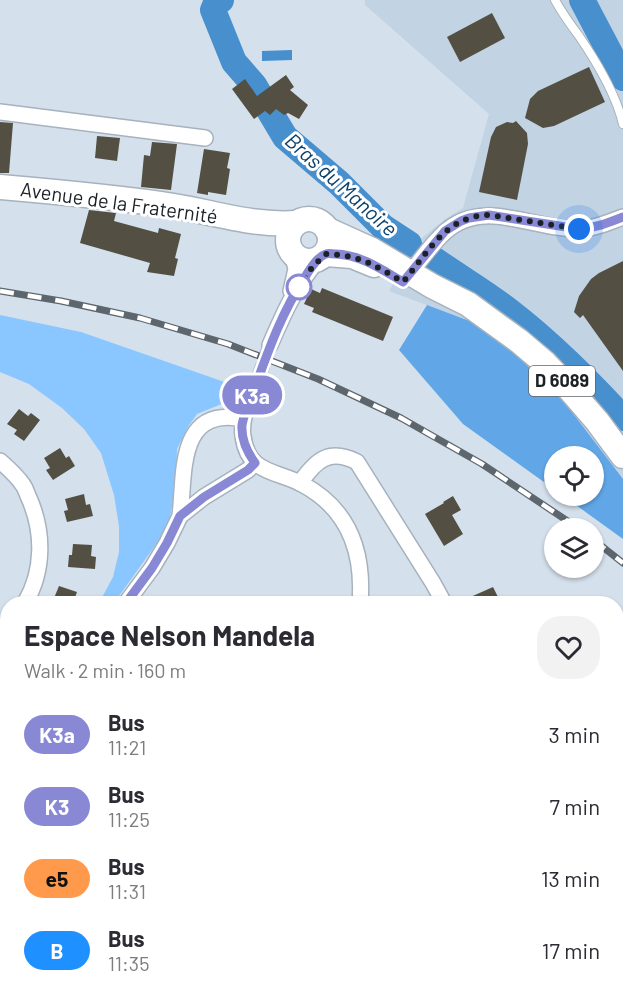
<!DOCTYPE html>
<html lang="en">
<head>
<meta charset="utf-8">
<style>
	:root { --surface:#fff; --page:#f2f2f3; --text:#2b2b33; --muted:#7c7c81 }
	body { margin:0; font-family:Barlow,sans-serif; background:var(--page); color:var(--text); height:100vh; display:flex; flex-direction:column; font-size:22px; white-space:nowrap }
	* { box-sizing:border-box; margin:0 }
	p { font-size:20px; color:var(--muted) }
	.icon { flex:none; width:33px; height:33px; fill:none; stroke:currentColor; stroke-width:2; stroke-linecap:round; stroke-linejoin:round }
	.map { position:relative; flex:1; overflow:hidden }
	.sheet { position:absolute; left:0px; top:596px; width:624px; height:404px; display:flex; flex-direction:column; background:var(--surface); border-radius:24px 24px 0 0; box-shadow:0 2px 4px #0004 }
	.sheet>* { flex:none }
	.badge { padding:0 12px; border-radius:20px; font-size:21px; line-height:39px }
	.fabs { position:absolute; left:544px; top:446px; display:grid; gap:12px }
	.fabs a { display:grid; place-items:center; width:60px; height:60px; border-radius:50%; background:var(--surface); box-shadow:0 2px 4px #0004; font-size:30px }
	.you { position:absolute; width:30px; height:30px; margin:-15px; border:4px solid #fff; border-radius:50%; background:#1a73e8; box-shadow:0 0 0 9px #1a73e833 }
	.map>.badge { position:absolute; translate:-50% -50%; box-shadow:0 0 0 3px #fff }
	.round { display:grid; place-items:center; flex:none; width:63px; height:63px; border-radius:24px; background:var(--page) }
	.head { display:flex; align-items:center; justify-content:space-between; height:102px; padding:0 24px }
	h1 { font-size:28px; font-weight:700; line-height:45px }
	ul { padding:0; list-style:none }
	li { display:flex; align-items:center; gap:18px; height:72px; padding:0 24px }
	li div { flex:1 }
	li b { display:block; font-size:22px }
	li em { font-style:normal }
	li .badge { min-width:66px; font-weight:700; text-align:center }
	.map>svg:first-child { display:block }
</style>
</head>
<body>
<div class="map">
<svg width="623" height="998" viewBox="0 0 623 998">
	<rect width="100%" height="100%" fill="#d4e0ec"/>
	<path fill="#c2d3e4" d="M 365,0 L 623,0 L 623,479 L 562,399 L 475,323 L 389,291 L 417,242 L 445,219 L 463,208 L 489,114 L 365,5 Z"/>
	<g fill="#8ac6ff">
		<path d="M 0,315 L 81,332 L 233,385 L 248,387 L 234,399 L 197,414 L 189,425 L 177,449 L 176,483 L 169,523 L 164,533 L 114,603 L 99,603 L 113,577 L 119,552 L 119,526 L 114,495 L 101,453 L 84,429 L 62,408 L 29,384 L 0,372 Z"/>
		<path d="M 616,614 L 623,622 L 623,867 L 617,871 Z"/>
	</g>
	<g fill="#61a7e8">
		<path d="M 427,305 L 475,323 L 508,347 L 562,399 L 623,479 L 623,539 L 562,495 L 594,495 L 594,456 L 555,456 L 555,490 L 463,424 L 399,350 Z"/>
		<path d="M 623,970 L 623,998 L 333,998 L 330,992 L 616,992 L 617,971 Z"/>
	</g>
	<path fill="#488fcd" d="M 292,50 L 292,60 L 262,61 L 262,51 Z"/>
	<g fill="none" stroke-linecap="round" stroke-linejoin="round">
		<g stroke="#488fcd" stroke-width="26">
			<path d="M 221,0 L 216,3 L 213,10 L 234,62 L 254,85 L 285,137 L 339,183 L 383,227 L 409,244"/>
			<path d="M 582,0 L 623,78"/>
			<path d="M 435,260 C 459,277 485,292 508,310 C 550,342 587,380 623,418"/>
		</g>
	</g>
	<g fill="#535043">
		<path d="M 492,13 L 505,38 L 460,62 L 447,37 Z"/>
		<path d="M 589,67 L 605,102 L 554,126 L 543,128 L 525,118 L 530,99 L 538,91 Z"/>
		<path d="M 286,75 L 294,87 L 290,90 L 308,105 L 299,119 L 288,113 L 284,115 L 276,109 L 270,115 L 265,111 L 254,119 L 232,89 L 245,79 L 257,96 Z"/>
		<path d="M 516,121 L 527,133 L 528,144 L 517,200 L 479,192 L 491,137 L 496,127 L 507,122 L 513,123 Z"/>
		<path d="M 0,122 L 13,123 L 9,173 L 0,173 Z"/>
		<path d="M 97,136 L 120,138 L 117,161 L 95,158 Z"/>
		<path d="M 152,142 L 177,144 L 171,190 L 141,187 L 144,155 L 150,156 Z"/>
		<path d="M 204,149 L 230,153 L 227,168 L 230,169 L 226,195 L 208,192 L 208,195 L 197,193 Z"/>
		<path d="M 89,210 L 116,213 L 114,221 L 158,233 L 159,228 L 181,234 L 175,258 L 178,259 L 174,276 L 147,272 L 150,263 L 80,243 Z"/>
		<path d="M 623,261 L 623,371 L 583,315 L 580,318 L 574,312 L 579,296 L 591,279 L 599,273 Z"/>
		<path d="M 322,288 L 393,317 L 383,341 L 312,312 L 314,308 L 304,304 L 311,289 L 320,293 Z"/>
		<path d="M 19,409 L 28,416 L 31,413 L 40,420 L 24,441 L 14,434 L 17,430 L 7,424 Z"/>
		<path d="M 60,448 L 66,458 L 69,456 L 75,466 L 53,480 L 46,470 L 50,468 L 44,458 Z"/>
		<path d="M 84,494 L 86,505 L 90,504 L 93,516 L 67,522 L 64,511 L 68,510 L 65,499 Z"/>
		<path d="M 453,496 L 461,510 L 452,515 L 463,534 L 444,546 L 425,514 L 444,503 L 443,502 Z"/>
		<path d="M 73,544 L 92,545 L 91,556 L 96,557 L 95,569 L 68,567 L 69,555 L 72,555 Z"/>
		<path d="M 59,586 L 77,592 L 73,603 L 52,603 Z"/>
		<path d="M 493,587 L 501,603 L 457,603 Z"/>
	</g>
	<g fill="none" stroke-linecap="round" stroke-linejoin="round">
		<path stroke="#afbac4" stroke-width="15" stroke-dasharray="15 8" stroke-linecap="butt" d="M 258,379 L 270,345"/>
		<g stroke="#a6b2bd" stroke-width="10">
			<path id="service" d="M 555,0 C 562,13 570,24 579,36 C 596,61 616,94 623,124"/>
		</g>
		<g stroke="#a6b2bd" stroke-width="18">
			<g id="minor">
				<path d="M 0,112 L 205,138"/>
				<path d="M 406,278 C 419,263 430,245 445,232 C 483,197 534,230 579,229 C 594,229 609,222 623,217"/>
				<path d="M 291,291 L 296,269 L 292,253"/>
				<path d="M 270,345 C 283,315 296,285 318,260"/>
				<path d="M 258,379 C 252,396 240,416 243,436 C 248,474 275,470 302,484 C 349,509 364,552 360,603"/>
				<path d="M 0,461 C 8,468 17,476 23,485 C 26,489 27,494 29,498 C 44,532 44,571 25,603"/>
				<path d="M 300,483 C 316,460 329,448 357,462 L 433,583 L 444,603"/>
				<path d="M 180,516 C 185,473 177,406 243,419"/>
				<path d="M 126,603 L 152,568 L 167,543 L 180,516 L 204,497 L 248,470 L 255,463"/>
				<path d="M 0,632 L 8,624"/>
				<path d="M 0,746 L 8,739"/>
				<path d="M 425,992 L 428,998"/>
				<path d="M 560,992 L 562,998"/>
			</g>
		</g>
		<g stroke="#a6b2bd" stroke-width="27">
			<g id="primary">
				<path d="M 0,187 C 58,192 116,197 174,206 C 216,213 253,226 296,223"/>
				<circle cx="309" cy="240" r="21"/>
				<path d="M 328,230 L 372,250 L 432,286 L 468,304 L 519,341 L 545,363 L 565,384 L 597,421 L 623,456"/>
				<path d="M 326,254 L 352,256 L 374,265"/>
			</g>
		</g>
		<use href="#service" stroke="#fff" stroke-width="8"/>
		<use href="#minor" stroke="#fff" stroke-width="15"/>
		<use href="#primary" stroke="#fff" stroke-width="24"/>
		<g stroke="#5e666d" stroke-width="7">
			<g id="rail">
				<path d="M 0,291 L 61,301 L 140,318 L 228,344 L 318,379 L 401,418 L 482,464 L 578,528"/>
				<path d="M 594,540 L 623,563"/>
			</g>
		</g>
		<use href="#rail" stroke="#fff" stroke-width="4.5" stroke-dasharray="14" stroke-linecap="butt"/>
	</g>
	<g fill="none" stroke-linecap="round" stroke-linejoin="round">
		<g stroke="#fff" stroke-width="14">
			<path id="line" d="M 126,603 L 152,568 L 167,543 L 180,516 L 204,497 L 248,470 L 255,463 C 247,452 241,439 242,425 C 244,413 250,401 254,390 C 269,349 281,314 305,277 C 310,269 317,257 326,254 C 329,253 332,254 336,254 C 361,255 381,269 403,282 L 445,231 L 461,221 L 469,218 L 489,215 L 579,229 C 595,228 608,223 623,217"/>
		</g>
		<use href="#line" stroke="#8888d5" stroke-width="9"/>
		<path stroke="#1c2125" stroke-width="6" stroke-dasharray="0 10.8" d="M 299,287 L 313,266 L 326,254 C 359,255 375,265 403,282 C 429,252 445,216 489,215 L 579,229"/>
	</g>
	<circle fill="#fff" stroke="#8888d5" stroke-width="3" cx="299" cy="287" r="12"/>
	<g text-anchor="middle" stroke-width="6" stroke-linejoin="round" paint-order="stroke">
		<rect fill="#fff" stroke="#606466" stroke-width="1.5" x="529" y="366" width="66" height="30" rx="4.5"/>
		<g font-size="18" font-weight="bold" fill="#1c2125">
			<text x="562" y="387">D 6089</text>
		</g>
		<g font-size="20" fill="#1c2125" stroke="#fff">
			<text transform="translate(119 203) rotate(8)" y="7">Avenue de la Fraternité</text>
		</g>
		<g font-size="21" font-style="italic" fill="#0a406a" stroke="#fff">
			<text transform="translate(341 185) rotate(42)" y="7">Bras du Manoire</text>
		</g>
	</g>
</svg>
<div class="fabs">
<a><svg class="icon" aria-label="locate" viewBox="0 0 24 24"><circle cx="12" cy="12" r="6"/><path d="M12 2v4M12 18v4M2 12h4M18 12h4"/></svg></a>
<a><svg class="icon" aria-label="layers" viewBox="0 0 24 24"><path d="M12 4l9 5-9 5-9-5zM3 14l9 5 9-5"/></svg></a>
</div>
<div class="you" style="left:579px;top:229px"></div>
<b class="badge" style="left:252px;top:395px;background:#8888d5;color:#fff">K3a</b>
<section class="sheet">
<div class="head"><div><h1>Espace Nelson Mandela</h1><p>Walk · 2 min · 160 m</p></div><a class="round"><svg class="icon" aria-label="heart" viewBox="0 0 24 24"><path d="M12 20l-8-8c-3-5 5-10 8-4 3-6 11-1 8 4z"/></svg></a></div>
<ul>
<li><span class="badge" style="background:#8888d5;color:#fff">K3a</span><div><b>Bus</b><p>11:21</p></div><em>3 min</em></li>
<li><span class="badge" style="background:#8888d5;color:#fff">K3</span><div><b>Bus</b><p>11:25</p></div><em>7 min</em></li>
<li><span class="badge" style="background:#ff9a4c;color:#111">e5</span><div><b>Bus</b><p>11:31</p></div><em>13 min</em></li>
<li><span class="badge" style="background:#1e90ff;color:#fff">B</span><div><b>Bus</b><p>11:35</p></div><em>17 min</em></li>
</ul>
</section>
</div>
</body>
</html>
